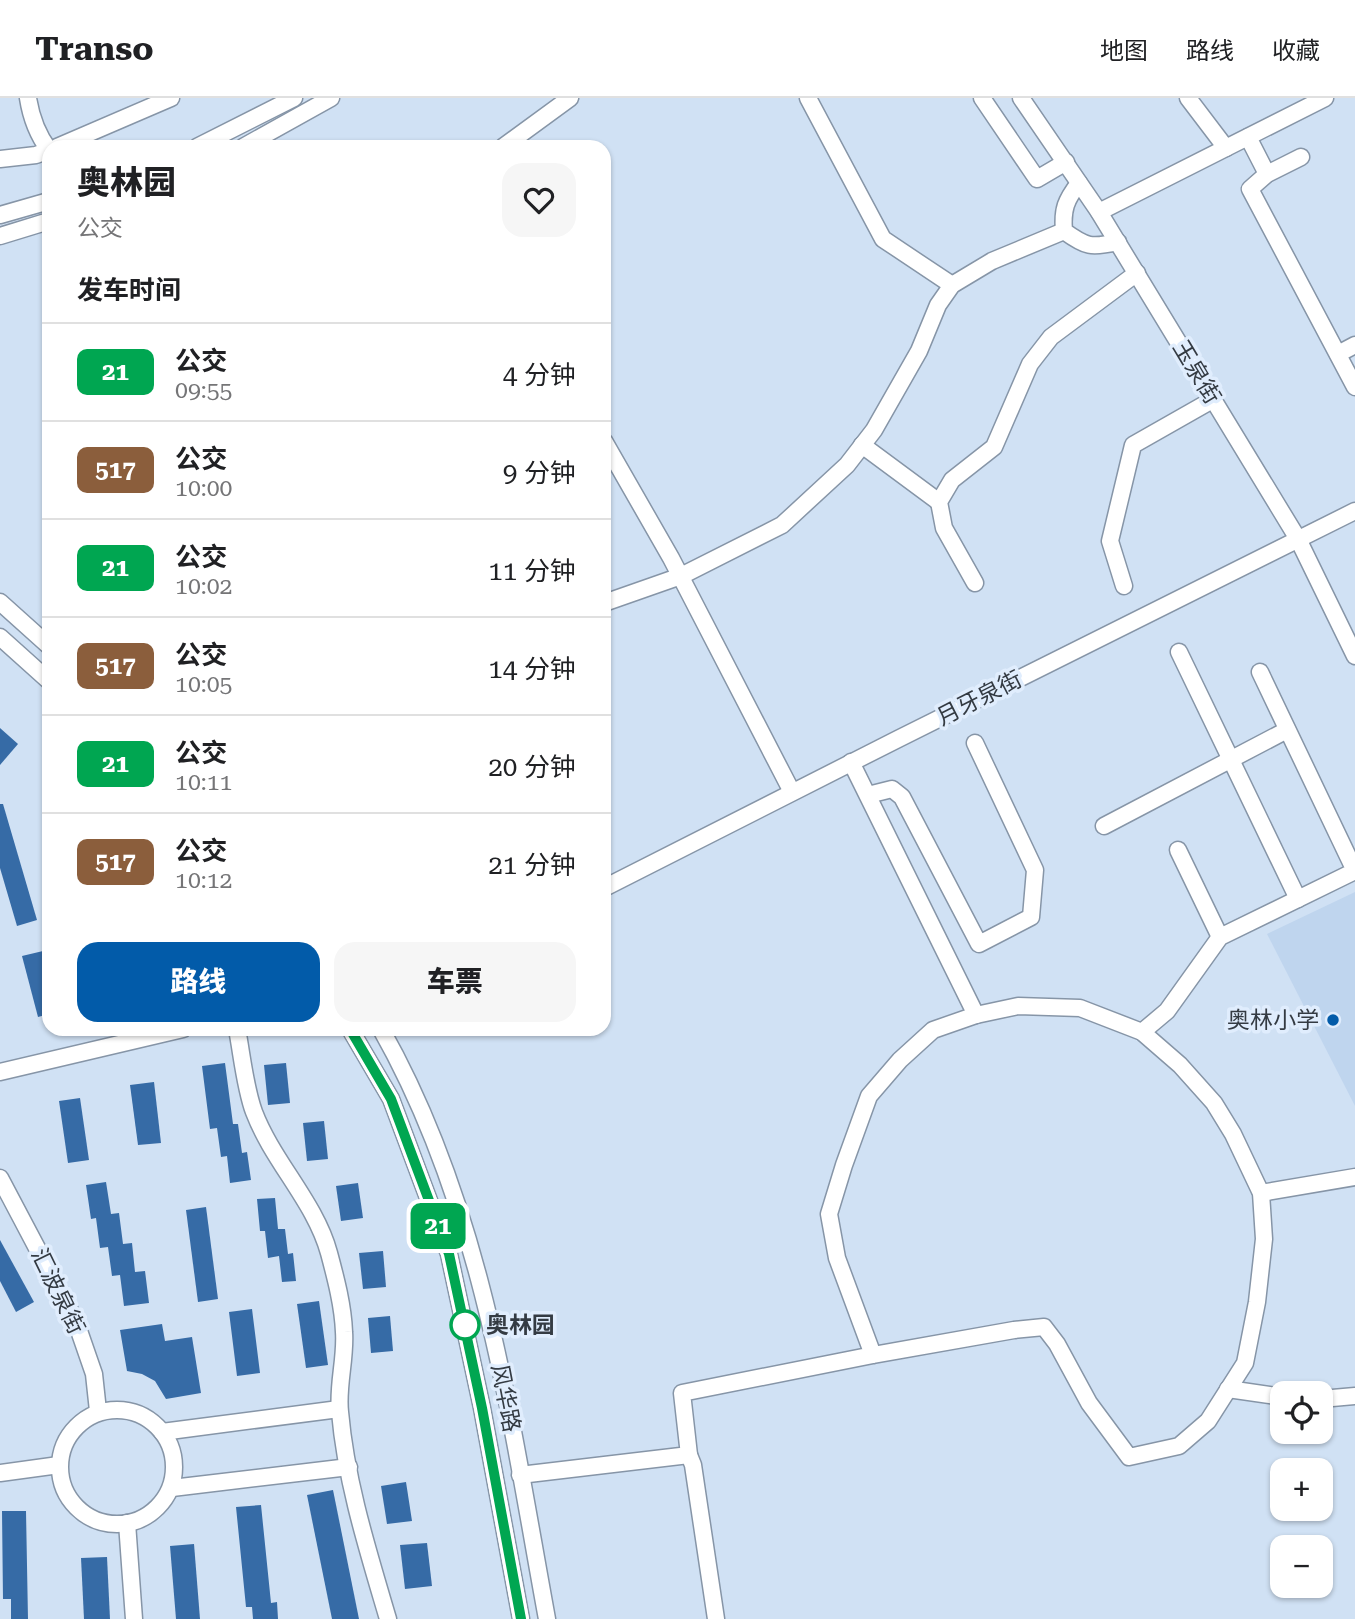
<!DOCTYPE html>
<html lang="zh">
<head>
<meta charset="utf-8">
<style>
	:root { --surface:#fff; --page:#f6f6f6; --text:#202124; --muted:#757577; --line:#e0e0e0; --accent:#025ba9 }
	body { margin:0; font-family:"Roboto Serif","Noto Sans SC",serif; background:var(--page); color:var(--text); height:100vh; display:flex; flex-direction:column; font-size:26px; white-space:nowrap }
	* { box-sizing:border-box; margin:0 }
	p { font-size:23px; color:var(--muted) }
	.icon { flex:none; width:38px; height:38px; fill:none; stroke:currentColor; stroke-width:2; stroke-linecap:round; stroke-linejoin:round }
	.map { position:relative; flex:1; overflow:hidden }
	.details { position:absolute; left:42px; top:42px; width:569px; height:896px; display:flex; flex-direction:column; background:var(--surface); border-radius:21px; box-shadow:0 2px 5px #0004 }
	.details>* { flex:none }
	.badge { padding:0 14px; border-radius:10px; font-size:24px; line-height:46px }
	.controls { position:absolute; left:1270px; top:1283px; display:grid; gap:14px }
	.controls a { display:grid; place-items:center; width:63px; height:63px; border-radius:14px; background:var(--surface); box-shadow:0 2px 5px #0004; font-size:35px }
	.map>.badge { position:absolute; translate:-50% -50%; box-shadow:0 0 0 4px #fff }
	h2 { padding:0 35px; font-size:26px; line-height:63px }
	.round { display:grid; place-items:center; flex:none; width:74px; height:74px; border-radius:21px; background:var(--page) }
	.head { display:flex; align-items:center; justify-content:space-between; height:119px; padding:0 35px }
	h1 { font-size:33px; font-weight:800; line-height:52px }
	.action { display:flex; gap:14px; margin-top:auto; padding:14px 35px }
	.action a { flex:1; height:80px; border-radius:21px; background:var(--accent); color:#fff; font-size:28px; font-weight:800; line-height:80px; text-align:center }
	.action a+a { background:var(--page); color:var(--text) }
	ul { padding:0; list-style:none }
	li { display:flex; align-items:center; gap:21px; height:98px; padding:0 35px; border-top:2px solid var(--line) }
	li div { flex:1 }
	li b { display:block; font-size:26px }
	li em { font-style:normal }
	li .badge { min-width:77px; font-weight:700; text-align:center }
	header { display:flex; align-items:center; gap:42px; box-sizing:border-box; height:98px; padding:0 35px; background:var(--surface); border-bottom:2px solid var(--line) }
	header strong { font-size:33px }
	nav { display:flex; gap:38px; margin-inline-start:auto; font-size:24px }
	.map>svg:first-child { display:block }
</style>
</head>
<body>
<header>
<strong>Transo</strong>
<nav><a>地图</a><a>路线</a><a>收藏</a></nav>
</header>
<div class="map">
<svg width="1355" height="1521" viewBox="0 0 1355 1521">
	<rect width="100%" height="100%" fill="#d0e1f4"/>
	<path fill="#bfd5ee" d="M 1355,794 L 1355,1008 L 1267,836 Z"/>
	<g fill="#366ba6">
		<path d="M 0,630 L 18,646 L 0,667 Z"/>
		<path d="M 0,706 L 3,706 L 37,822 L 17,828 L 0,770 Z"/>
		<path d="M 43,853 L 49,876 L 49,916 L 38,919 L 22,858 Z"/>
		<path d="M 225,965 L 233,1026 L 238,1026 L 242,1055 L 247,1054 L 251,1082 L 230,1085 L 227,1058 L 221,1059 L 217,1030 L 210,1031 L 202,968 Z"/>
		<path d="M 286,965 L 290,1005 L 268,1007 L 264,967 Z"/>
		<path d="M 154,984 L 161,1045 L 138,1047 L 130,987 Z"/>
		<path d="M 80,1000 L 89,1062 L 68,1065 L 59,1003 Z"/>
		<path d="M 324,1023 L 328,1061 L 307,1063 L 303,1025 Z"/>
		<path d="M 106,1084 L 111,1116 L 119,1115 L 123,1146 L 132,1145 L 135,1174 L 145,1173 L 149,1205 L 124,1208 L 120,1177 L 112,1178 L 108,1149 L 100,1150 L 96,1120 L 91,1121 L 86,1087 Z"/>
		<path d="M 358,1085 L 363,1120 L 341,1123 L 336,1088 Z"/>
		<path d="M 275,1100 L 278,1131 L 285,1131 L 288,1156 L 293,1155 L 296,1183 L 282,1184 L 279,1158 L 268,1160 L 265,1133 L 260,1133 L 257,1101 Z"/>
		<path d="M 206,1109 L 218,1201 L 198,1204 L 186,1112 Z"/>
		<path d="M 0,1142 L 34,1204 L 16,1214 L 0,1183 Z"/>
		<path d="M 383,1153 L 386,1189 L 363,1191 L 359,1155 Z"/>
		<path d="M 319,1203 L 328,1267 L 306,1270 L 297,1206 Z"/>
		<path d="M 252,1211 L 260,1275 L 237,1278 L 229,1214 Z"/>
		<path d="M 390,1218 L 393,1253 L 371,1255 L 368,1220 Z"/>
		<path d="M 162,1226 L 165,1243 L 192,1239 L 201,1295 L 166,1301 L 155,1283 L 142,1276 L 127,1273 L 120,1232 Z"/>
		<path d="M 406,1384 L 412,1423 L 387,1426 L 381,1388 Z"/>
		<path d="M 333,1392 L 359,1521 L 332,1521 L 307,1397 Z"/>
		<path d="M 261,1407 L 271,1505 L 277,1504 L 278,1521 L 253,1521 L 252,1509 L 246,1509 L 236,1409 Z"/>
		<path d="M 2,1413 L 26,1413 L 28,1521 L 11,1521 L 11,1501 L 3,1501 Z"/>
		<path d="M 427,1445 L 432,1488 L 405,1491 L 400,1447 Z"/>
		<path d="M 194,1446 L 200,1521 L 176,1521 L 170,1448 Z"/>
		<path d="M 107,1459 L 110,1521 L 84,1521 L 81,1460 Z"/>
	</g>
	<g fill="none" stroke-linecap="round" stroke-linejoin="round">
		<g stroke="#8695a7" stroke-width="19">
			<g id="minor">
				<path d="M 28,0 C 31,19 37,36 49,52"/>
				<path d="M 808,0 L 883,141 L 952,187"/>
				<path d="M 982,0 L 1037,81 L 1066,64"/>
				<path d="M 1021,0 L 1099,114 L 1298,441 L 1355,558"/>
				<path d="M 1188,0 L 1226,50"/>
				<path d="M 1248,39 L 1267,76"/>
				<path d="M 57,49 L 171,0"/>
				<path d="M 197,49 L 294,0"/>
				<path d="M 243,49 L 331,0"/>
				<path d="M 503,49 L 570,0"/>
				<path d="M 1301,59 L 1267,76 L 1250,91 L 1355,289"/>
				<path d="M 0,61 L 36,57 L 49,52"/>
				<path d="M 1079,85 C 1066,102 1062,111 1064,133 C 1086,149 1091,150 1118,144"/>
				<path d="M 1099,114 L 1325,0"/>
				<path d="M 0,117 L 49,103"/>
				<path d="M 0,138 L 49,123"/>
				<path d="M 1338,256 L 1355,247"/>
				<path d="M 604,343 L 671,460 L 792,694"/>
				<path d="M 862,347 L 939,404"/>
				<path d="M 975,485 L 944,430 L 939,404 L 952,382 L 994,349 L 1030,266 L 1051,239 L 1137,175"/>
				<path d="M 1124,488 L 1110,443 L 1133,347 L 1214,301"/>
				<path d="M 0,504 L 49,548"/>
				<path d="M 604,505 L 681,478 L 782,427 L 847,367 L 874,332 L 919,253 L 938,207 L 952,187 L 992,163 L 1064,133"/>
				<path d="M 0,539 L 49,583"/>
				<path d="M 1179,554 L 1298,801"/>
				<path d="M 851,664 L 976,917"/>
				<path d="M 868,697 L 892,691 L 902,699 L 979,846 L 1031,819 L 1035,772 L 975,645"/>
				<path d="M 1104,728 L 1287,632"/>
				<path d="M 1178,752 L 1220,839"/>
				<path d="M 604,790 L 898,641 L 1355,413"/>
				<path d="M 237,931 C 242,957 245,990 254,1014 C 273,1064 315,1104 329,1155 C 336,1181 343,1208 344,1234 C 346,1260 337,1288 340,1314 C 346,1384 368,1453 388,1521"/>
				<path d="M 350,931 L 391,1001 L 449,1156 L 482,1310 L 521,1521"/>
				<path d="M 381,931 C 483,1111 510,1320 547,1521"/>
				<path d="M 1142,934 L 1167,913 L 1220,839 L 1355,773 L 1260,574"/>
				<path d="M 0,974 L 183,931"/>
				<path d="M 0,1080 L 76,1224 L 94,1276 L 98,1313"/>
				<path d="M 1261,1095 L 1355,1079"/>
				<path d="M 1228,1291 L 1283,1299"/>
				<path d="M 1321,1301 L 1355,1298"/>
				<circle cx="117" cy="1369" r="57"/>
				<path d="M 162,1334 L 339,1311"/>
				<path d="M 689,1357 L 693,1367 L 716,1521"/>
				<path d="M 0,1375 L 59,1367"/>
				<path d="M 520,1377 L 689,1357 L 682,1295 L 873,1257 L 1014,1232 L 1044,1229 L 1057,1246 L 1089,1305 L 1129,1359 L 1179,1348 L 1208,1323 L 1245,1265 L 1257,1204 L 1264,1141 L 1261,1095 L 1233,1036 L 1214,1005 L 1180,967 L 1142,934 L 1080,910 L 1018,908 L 976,917 L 933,932 L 900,962 L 869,998 L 844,1067 L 829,1116 L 837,1160 L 873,1257"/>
				<path d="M 172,1390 L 349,1369"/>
				<path d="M 127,1425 L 134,1521"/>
			</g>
		</g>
		<use href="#minor" stroke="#fff" stroke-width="16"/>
	</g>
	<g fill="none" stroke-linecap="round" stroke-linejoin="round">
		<g stroke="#fff" stroke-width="16">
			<path id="line" d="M 350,931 L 391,1001 L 449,1156 L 482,1310 L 521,1521"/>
		</g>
		<use href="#line" stroke="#00a651" stroke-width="10"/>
	</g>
	<circle fill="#025ba9" stroke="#e0edfd" stroke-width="2.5" cx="1333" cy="922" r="7"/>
	<circle fill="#fff" stroke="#00a651" stroke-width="3.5" cx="465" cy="1227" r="14"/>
	<g text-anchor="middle" stroke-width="7" stroke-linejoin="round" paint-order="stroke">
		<g font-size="23" fill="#343b43" stroke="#e0edfd">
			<text transform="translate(1197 274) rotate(59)" y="8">玉泉街</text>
			<text transform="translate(979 600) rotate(-27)" y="8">月牙泉街</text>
			<text transform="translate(58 1193) rotate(64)" y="8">汇波泉街</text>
			<text transform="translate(506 1300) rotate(79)" y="8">风华路</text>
		</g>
		<g font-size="23" fill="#343b43" stroke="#e0edfd" text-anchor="end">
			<text x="1319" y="930">奥林小学</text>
		</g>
		<g font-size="23" font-weight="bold" fill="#343b43" stroke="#e0edfd" text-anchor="start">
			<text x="486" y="1235">奥林园</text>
		</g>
	</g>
</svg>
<div class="controls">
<a><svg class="icon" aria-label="locate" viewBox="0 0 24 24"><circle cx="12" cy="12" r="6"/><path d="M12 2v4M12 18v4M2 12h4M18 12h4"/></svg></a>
<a>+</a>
<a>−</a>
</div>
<b class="badge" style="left:438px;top:1128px;background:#00a651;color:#fff">21</b>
<section class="details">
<div class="head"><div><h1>奥林园</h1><p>公交</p></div><a class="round"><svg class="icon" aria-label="heart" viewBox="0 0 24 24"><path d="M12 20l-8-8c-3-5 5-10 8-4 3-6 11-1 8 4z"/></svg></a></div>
<h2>发车时间</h2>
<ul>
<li><span class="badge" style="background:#00a651;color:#fff">21</span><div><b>公交</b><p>09:55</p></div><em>4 分钟</em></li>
<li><span class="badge" style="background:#8b5e3c;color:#fff">517</span><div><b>公交</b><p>10:00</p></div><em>9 分钟</em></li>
<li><span class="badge" style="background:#00a651;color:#fff">21</span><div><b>公交</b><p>10:02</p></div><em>11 分钟</em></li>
<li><span class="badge" style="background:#8b5e3c;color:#fff">517</span><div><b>公交</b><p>10:05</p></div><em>14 分钟</em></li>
<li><span class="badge" style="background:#00a651;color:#fff">21</span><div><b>公交</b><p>10:11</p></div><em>20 分钟</em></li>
<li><span class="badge" style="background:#8b5e3c;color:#fff">517</span><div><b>公交</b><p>10:12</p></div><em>21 分钟</em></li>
</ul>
<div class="action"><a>路线</a><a>车票</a></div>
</section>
</div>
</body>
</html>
